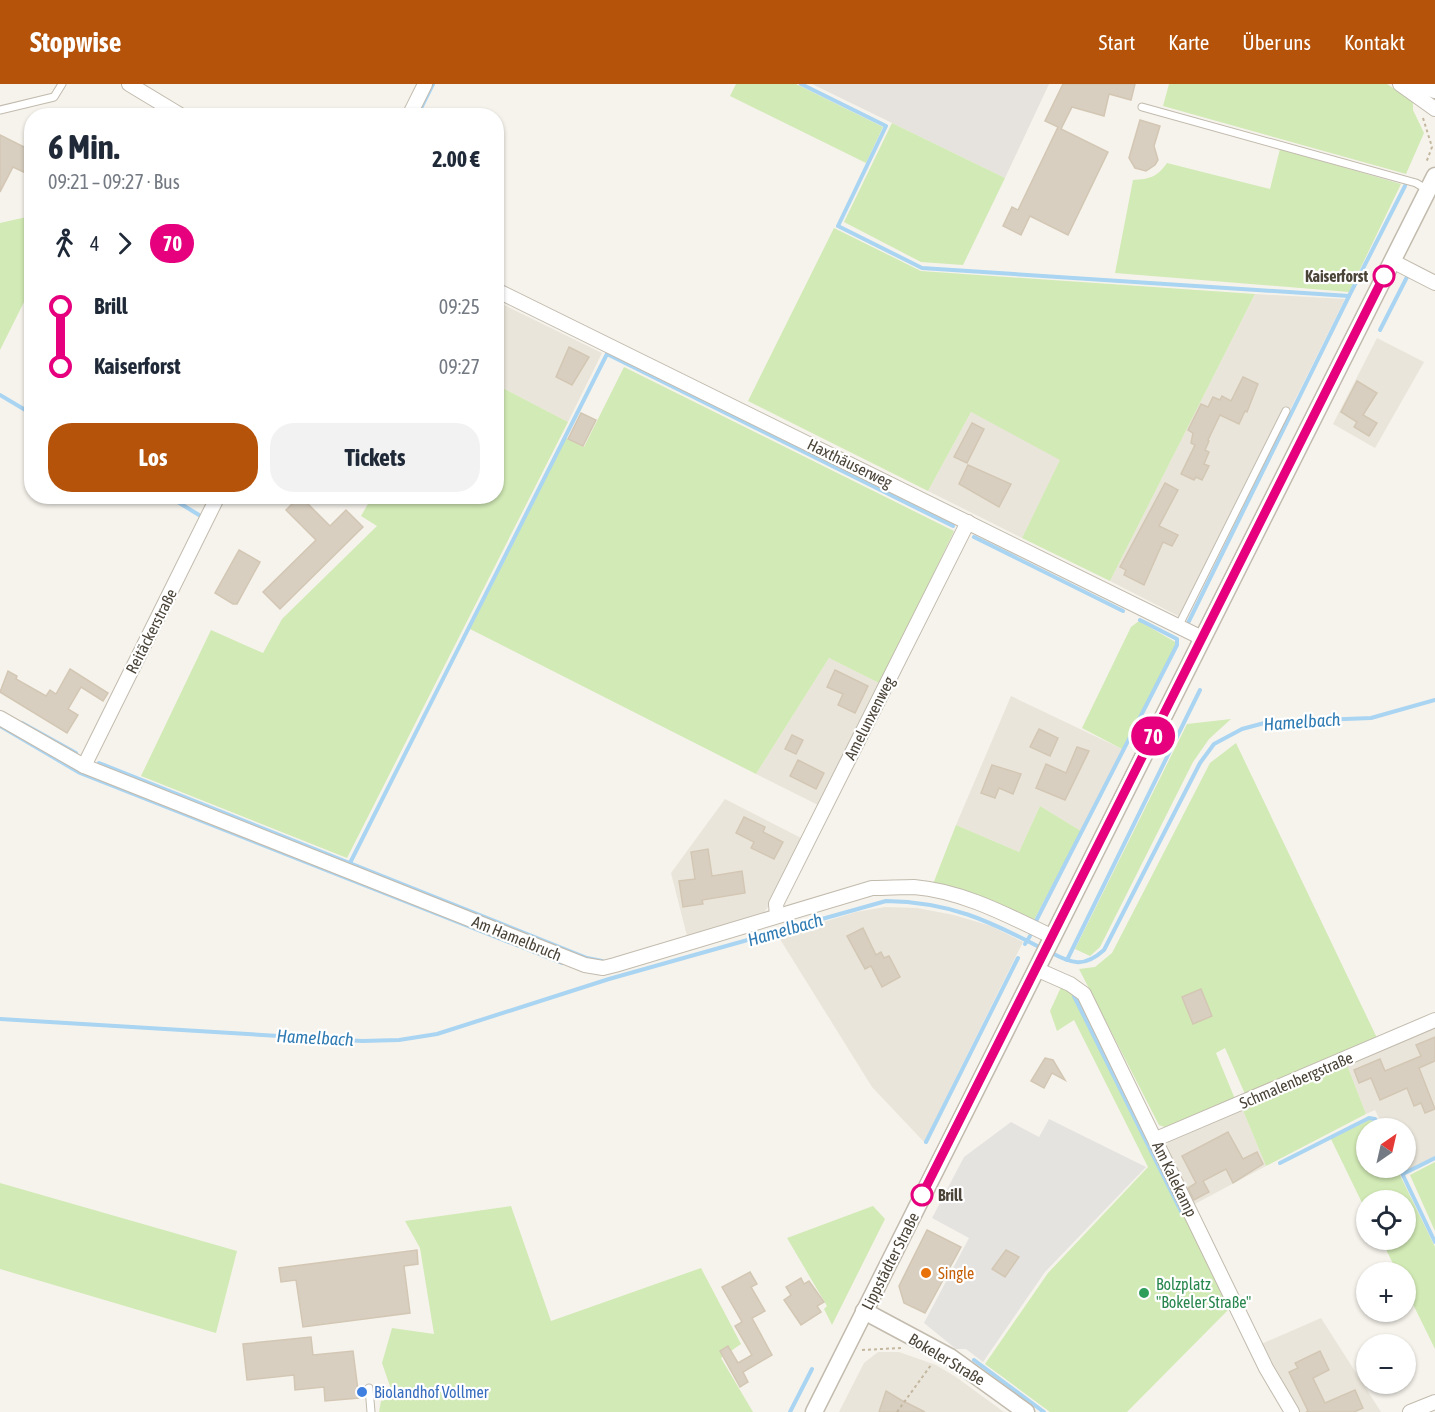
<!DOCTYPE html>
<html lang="de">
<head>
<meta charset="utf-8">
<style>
	:root { --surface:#fff; --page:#f2f2f3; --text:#1f2937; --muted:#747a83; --accent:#b45309 }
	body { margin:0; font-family:"Asap Condensed",sans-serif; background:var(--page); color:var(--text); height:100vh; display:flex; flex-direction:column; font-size:22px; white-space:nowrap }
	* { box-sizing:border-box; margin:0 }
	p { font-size:20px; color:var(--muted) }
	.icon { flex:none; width:33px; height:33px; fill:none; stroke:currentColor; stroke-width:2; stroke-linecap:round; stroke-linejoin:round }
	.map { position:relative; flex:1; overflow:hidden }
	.details { position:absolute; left:24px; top:24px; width:480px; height:396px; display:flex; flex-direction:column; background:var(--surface); border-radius:24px; box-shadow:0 2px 4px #0004 }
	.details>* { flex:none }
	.badge { padding:0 12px; border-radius:20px; font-size:21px; line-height:39px }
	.needle { width:39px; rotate:34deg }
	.controls { position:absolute; left:1356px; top:1034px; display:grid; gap:12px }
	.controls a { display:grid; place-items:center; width:60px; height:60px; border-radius:50%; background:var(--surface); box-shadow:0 2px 4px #0004; font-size:30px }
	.map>.badge { position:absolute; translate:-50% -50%; box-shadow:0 0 0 3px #fff }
	.legs { display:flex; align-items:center; gap:9px; height:66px; padding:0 24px; font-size:20px }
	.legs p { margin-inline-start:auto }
	.head { display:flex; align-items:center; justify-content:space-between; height:102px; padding:0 24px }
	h1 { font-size:33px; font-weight:700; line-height:45px }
	.primary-button { display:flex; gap:12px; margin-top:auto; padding:12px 24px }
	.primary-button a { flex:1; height:69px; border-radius:24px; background:var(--accent); color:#fff; font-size:24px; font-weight:700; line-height:69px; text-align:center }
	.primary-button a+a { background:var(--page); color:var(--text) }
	ul { padding:0 24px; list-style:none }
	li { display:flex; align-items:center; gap:21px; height:60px; font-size:22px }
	li i { display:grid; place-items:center; width:9px; height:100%; margin:0 8px; background:currentColor }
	li i::after { content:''; width:15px; height:15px; margin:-8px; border:4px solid; border-radius:50%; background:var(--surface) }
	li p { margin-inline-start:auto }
	li:first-child i { background:linear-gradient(#0000 50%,currentColor 0) }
	li:last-child i { background:linear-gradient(currentColor 50%,#0000 0) }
	header { display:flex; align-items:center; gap:36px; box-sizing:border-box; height:84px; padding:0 30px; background:var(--accent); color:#fff }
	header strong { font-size:28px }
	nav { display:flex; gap:33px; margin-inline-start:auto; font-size:21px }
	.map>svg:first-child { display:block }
</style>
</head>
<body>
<header>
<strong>Stopwise</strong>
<nav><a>Start</a><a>Karte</a><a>Über uns</a><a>Kontakt</a></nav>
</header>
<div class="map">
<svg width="1435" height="1328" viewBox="0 0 1435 1328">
	<rect width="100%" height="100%" fill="#f6f3ec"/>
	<g fill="#eae5da">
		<path d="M 1255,210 L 1345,215 L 1186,536 L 1110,497 Z"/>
		<path d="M 496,217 L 602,269 L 568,338 L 497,301 Z"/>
		<path d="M 1377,254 L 1424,278 L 1375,364 L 1333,340 Z"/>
		<path d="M 971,328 L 1061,375 L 1022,454 L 928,407 Z"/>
		<path d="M 829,574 L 881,600 L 820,722 L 756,690 Z"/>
		<path d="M 1011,612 L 1122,665 L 1081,747 L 1040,722 L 1019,768 L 956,741 Z"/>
		<path d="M 725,715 L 803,755 L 769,822 L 758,835 L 688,856 L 671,789 Z"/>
		<path d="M 885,823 L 917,824 L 954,831 L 991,842 L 1023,858 L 924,1058 L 872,1003 L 778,852 L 856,828 Z"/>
		<path d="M 1435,943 L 1435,1072 L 1406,1087 L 1406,1044 L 1384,1044 L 1375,1026 L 1366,1030 L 1347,981 Z"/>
		<path d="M 1242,1024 L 1266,1082 L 1193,1121 L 1166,1064 L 1169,1055 Z"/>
		<path d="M 1321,1234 L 1381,1328 L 1296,1328 L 1259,1261 Z"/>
		<path d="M 878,1268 L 899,1268 L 936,1281 L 956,1293 L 1004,1328 L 839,1328 L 864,1279 Z"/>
	</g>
	<path fill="#e6e2dd" d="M 812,0 L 1049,0 L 1005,94 Z"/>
	<g fill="#d2eab5">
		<path d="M 736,0 L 796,0 L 883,43 L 866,79 L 730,12 Z"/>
		<path d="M 1169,0 L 1387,0 L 1413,17 L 1413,26 L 1424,49 L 1406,90 L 1163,22 Z"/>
		<path d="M 892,39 L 1005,94 L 963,181 L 921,178 L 844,138 Z"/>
		<path d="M 1280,65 L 1401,100 L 1349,208 L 1115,189 L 1133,96 C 1150,95 1157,93 1167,79 L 1270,105 Z"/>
		<path d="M 31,132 L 31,204 L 0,266 L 0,139 Z"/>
		<path d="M 834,144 L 921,187 L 1255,210 L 1110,497 L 1022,454 L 1060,376 L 971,328 L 928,407 L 748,317 Z"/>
		<path d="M 624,283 L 954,447 L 881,600 L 829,574 L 756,690 L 470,545 L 566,354 L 584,363 Z"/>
		<path d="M 497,301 L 568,338 L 347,774 L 141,692 L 211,546 L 263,569 L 282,535 L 377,442 L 361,432 L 372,413 L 496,412 Z"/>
		<path d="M 1139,537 L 1177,559 L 1122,665 L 1082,644 L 1131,543 Z"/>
		<path d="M 1231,635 L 1209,655 L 1193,678 L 1100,863 L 1090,872 L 1075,865 L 1187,640 Z"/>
		<path d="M 1236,659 L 1377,954 L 1245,1010 L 1225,964 L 1216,969 L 1235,1015 L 1167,1044 L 1159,1041 L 1079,885 L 1095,883 L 1112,869 L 1210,679 Z"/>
		<path d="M 1040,722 L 1081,747 L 1034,836 L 971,810 L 933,800 L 956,741 L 1019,768 Z"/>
		<path d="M 1062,901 L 1082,914 L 1231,1223 L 1127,1328 L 1050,1328 L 985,1280 L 1048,1189 L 1148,1083 L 1074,936 L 1057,947 L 1050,927 Z"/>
		<path d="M 1347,981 L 1366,1030 L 1266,1082 L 1242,1024 Z"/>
		<path d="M 1369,1036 L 1374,1037 L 1378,1044 L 1366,1044 L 1366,1083 L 1396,1083 L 1435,1163 L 1435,1265 L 1406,1206 L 1406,1188 L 1397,1188 L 1381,1155 L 1406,1155 L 1406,1116 L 1366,1116 L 1366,1127 L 1331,1055 Z"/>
		<path d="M 1435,1078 L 1435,1147 L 1410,1091 Z"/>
		<path d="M 0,1099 L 237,1167 L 216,1249 L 0,1185 Z"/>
		<path d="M 511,1122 L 551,1237 L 701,1184 L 741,1260 L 721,1274 L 753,1328 L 379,1328 L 381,1317 L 394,1314 L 382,1279 L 392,1244 L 434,1250 L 420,1164 L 405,1137 Z"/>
		<path d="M 873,1122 L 885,1135 L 832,1241 L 824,1225 L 827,1222 L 787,1154 Z"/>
	</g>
	<path fill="#e5e3e0" d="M 1049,1035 L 1146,1083 L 1045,1188 L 983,1278 L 966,1265 L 956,1265 L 924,1239 L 969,1154 L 932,1134 L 964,1073 L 1011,1038 L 1039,1053 Z"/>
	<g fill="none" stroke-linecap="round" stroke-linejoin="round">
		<g stroke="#a9d4f2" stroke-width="4">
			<path d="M 801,0 L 886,42 L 838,142 L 922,184 L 1349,212 L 1405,102"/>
			<path d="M 417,32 L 433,0"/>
			<path d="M 1380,246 L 1407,193"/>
			<path d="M 0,311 L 32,330"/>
			<path d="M 168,412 L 199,431"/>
			<path d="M 974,453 L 1123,527"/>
			<path d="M 1189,537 L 1349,212"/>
			<path d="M 22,639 L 76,669"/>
			<path d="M 0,642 L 80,689 L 562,879"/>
			<path d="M 99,679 L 587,874 L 602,877"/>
			<path d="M 350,779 L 607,270 L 953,442"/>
			<path d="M 1036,837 L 1177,561 L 1177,555 L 1140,536"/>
			<path d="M 1025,860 L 1030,852"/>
			<path d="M 1050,868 C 1072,880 1084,884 1104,866 L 1200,679 L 1214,660 L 1242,645 L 1268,638 L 1371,634 L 1435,616"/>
			<path d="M 1067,876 L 1200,606"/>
			<path d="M 1074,912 L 1183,1131"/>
			<path d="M 0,935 L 362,957 L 399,956 L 437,950 L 609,895 L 886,817 C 949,818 988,836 1043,865"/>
			<path d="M 926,1058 L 1018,874"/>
			<path d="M 1280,1079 L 1369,1034 L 1375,1035 L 1380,1044"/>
			<path d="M 1399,1083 L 1435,1158"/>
			<path d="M 1403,1090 L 1435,1074"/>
			<path d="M 974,1276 L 1044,1328"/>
			<path d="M 790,1328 L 812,1285"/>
		</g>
	</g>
	<g fill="#d8cfc1" stroke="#d3c7b4" stroke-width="1.5">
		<path d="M 1063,0 L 1135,0 L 1131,16 L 1109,10 L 1104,32 L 1072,23 L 1061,45 L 1108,68 L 1068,151 L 1030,132 L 1021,151 L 1003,142 L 1012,123 L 1018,126 L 1058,43 L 1045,37 Z"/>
		<path d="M 1140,36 L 1160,42 L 1154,62 L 1158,76 L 1155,81 L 1146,87 L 1135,84 L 1129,74 Z"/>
		<path d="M 0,51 L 32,67 L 32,92 L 13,83 L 0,108 Z"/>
		<path d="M 569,263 L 589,273 L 572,301 L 556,293 Z"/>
		<path d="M 1243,293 L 1258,300 L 1247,328 L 1245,327 L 1239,340 L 1220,331 L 1208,356 L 1209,357 L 1205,366 L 1209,368 L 1204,380 L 1209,382 L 1202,396 L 1196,393 L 1194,396 L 1181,390 L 1195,361 L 1191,359 L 1193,349 L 1188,346 L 1201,320 L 1208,323 L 1213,313 L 1220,316 L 1222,312 L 1231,317 Z"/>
		<path d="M 1357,297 L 1377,309 L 1363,331 L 1377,339 L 1369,352 L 1354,343 L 1357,338 L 1341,328 Z"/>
		<path d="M 581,329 L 596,336 L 583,362 L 568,355 Z"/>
		<path d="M 972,339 L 984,345 L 967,379 L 954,373 Z"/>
		<path d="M 968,381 L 1011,400 L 999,423 L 959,400 Z"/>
		<path d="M 1165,399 L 1178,406 L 1159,442 L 1178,451 L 1172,462 L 1163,458 L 1144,501 L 1124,491 L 1126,486 L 1120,483 Z"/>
		<path d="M 300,412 L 330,442 L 346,426 L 363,443 L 280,525 L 263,508 L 316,456 L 286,426 Z"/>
		<path d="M 239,466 L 260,478 L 237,520 L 233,520 L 215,509 Z"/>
		<path d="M 70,585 L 108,609 L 103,617 L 81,603 L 68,625 L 78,631 L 67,649 L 0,608 L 8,587 L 17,592 L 16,595 L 46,612 L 50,606 L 56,610 Z"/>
		<path d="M 835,586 L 868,602 L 855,629 L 838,621 L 843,610 L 827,603 Z"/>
		<path d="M 1039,645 L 1058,654 L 1050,672 L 1030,663 Z"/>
		<path d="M 792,651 L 803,656 L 796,670 L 785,665 Z"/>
		<path d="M 1077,663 L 1089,667 L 1065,716 L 1036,704 L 1046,680 L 1066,689 Z"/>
		<path d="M 798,676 L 824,689 L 816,705 L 790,692 Z"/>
		<path d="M 992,681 L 1021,690 L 1013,710 L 999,704 L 995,714 L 981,709 Z"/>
		<path d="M 744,733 L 765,743 L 763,748 L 783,758 L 774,775 L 751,764 L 754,758 L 736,749 Z"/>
		<path d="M 708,765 L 712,792 L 742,787 L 745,809 L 702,816 L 703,820 L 683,823 L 679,797 L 695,795 L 691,768 Z"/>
		<path d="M 863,844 L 876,871 L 881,868 L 884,874 L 889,872 L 900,893 L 882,903 L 871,882 L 865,885 L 847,852 Z"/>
		<path d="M 1201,905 L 1212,932 L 1193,940 L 1182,913 Z"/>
		<path d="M 1435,953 L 1435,977 L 1419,984 L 1435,1025 L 1425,1029 L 1421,1019 L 1414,1022 L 1407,1004 L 1380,1016 L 1371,994 L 1359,999 L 1354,986 L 1380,975 L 1385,987 L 1421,972 L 1416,961 Z"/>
		<path d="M 1045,974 L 1053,976 L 1065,996 L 1052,989 L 1044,1004 L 1031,997 Z"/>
		<path d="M 1228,1048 L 1243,1075 L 1257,1068 L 1263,1080 L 1233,1099 L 1226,1085 L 1203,1097 L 1209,1108 L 1194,1116 L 1188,1104 L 1196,1099 L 1182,1072 Z"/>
		<path d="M 927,1146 L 961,1163 L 925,1229 L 904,1219 L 899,1202 Z"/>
		<path d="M 417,1166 L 418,1180 L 404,1182 L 410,1229 L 303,1243 L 296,1196 L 281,1198 L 279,1184 Z"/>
		<path d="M 1006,1166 L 1019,1173 L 1005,1193 L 992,1185 Z"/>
		<path d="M 750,1188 L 757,1200 L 751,1203 L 765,1227 L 752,1234 L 772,1271 L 743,1288 L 748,1298 L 740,1303 L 720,1267 L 728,1262 L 738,1279 L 752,1271 L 735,1242 L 742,1238 L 722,1203 Z"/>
		<path d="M 801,1194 L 804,1200 L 809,1197 L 824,1218 L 817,1222 L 821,1228 L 801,1241 L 784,1216 L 791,1211 L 786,1203 Z"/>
		<path d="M 311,1253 L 313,1271 L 353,1267 L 359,1314 L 325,1317 L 324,1303 L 295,1306 L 294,1291 L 247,1296 L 243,1260 Z"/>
		<path d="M 1320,1267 L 1329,1286 L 1313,1294 L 1325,1319 L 1355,1306 L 1363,1324 L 1354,1328 L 1306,1328 L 1308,1327 L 1289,1288 L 1298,1284 L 1295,1279 Z"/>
		<path d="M 886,1307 L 901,1316 L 925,1328 L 879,1328 Z"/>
	</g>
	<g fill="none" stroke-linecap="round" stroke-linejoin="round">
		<g stroke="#c2bbae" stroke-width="9">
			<g id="service">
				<path d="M 1142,23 L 1416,99 L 1428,106"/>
				<path d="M 0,26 L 54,13 L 62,0"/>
				<path d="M 1178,543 L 1286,327"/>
				<path d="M 369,1304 L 371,1328"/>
			</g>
		</g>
		<g stroke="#c2bbae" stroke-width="16">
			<g id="minor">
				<path d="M 129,0 L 182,32"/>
				<path d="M 1400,0 L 1435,25"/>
				<path d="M 1412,0 L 1435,7"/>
				<path d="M 409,32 L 425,0"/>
				<path d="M 1392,177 L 1435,199"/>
				<path d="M 496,206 L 1202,554"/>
				<path d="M 0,634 L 84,682 L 585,881 L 603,884 L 615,881 L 872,804 C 886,804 900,803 914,803 C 963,807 1009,832 1053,853"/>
				<path d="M 84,682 L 218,412"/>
				<path d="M 777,831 L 776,820 L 968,438"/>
				<path d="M 1036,885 L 1070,900 L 1084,910 L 1266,1284 L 1292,1328"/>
				<path d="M 1156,1055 L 1435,936"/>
				<path d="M 1410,1328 L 1435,1318"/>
			</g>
		</g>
		<g stroke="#c2bbae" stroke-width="19">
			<g id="tertiary">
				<path d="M 864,1227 L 950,1273 L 1026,1328"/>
				<path d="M 814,1328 L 1435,92"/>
			</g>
		</g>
		<g stroke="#c4b79f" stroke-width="2" stroke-dasharray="3 3" stroke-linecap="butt">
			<path d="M 1423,34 L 1432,63 L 1426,79"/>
			<path d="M 862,1266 L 901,1264"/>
			<path d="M 897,1328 L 931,1281"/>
		</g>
		<use href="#service" stroke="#fff" stroke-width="7"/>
		<use href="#minor" stroke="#fff" stroke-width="14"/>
		<use href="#tertiary" stroke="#fff" stroke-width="16"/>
	</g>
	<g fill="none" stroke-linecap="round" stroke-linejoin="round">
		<g stroke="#fff" stroke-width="14">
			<path id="line-1" d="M 922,1111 L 1384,192"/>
		</g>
		<use href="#line-1" stroke="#e6007e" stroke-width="9"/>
	</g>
	<g fill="#fff" stroke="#e6007e" stroke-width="3">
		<circle cx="1384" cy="192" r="10"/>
		<circle cx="922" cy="1111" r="10"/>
	</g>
	<circle fill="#e8710a" stroke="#fff" stroke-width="2" cx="926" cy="1189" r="6"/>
	<circle fill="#2e9e5b" stroke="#fff" stroke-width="2" cx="1144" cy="1209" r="6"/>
	<circle fill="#3f7fe0" stroke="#fff" stroke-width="2" cx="362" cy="1308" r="6"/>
	<g text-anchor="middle" stroke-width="4.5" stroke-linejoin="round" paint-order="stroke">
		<g font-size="16" font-weight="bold" fill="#4b4439" stroke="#fff" text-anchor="end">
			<text x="1368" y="198">Kaiserforst</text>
			<text x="938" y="1117" text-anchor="start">Brill</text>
		</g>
		<g font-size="16" fill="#4b4439" stroke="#fff">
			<text transform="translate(850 379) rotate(26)" y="6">Haxthäuserweg</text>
			<text transform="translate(151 547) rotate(-63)" y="6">Reitäckerstraße</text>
			<text transform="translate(869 634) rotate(-63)" y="6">Amelunxenweg</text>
			<text transform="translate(517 854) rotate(22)" y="6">Am Hamelbruch</text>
			<text transform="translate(1296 996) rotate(-23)" y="6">Schmalenbergstraße</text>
			<text transform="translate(1175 1095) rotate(64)" y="6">Am Kalekamp</text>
			<text transform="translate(890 1177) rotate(-63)" y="6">Lippstädter Straße</text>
			<text transform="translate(947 1275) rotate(31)" y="6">Bokeler Straße</text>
		</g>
		<g font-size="16" fill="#c56008" stroke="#fff" text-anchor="start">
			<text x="938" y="1195">Single</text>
		</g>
		<g font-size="16" fill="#27864d" stroke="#fff" text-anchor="start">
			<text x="1156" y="1206">Bolzplatz<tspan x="1156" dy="18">"Bokeler Straße"</tspan></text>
		</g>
		<g font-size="16" fill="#366cbe" stroke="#fff" text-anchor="start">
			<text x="374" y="1314">Biolandhof Vollmer</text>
		</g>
		<g font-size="18" font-style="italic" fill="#2e7ab2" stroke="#fff">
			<text transform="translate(1302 638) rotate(-4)" y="6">Hamelbach</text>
			<text transform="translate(785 846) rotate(-16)" y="6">Hamelbach</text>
			<text transform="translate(315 954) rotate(3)" y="6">Hamelbach</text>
		</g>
	</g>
</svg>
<div class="controls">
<a><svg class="needle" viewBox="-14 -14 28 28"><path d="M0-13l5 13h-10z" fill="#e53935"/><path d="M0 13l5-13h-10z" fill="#747a83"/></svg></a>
<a><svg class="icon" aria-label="locate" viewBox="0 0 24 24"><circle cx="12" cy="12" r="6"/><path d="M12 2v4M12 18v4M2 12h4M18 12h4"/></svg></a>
<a>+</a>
<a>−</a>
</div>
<b class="badge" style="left:1153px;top:652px;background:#e6007e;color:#fff">70</b>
<section class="details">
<div class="head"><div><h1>6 Min.</h1><p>09:21 – 09:27 · Bus</p></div><b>2.00 €</b></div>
<div class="legs"><svg class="icon" aria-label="walk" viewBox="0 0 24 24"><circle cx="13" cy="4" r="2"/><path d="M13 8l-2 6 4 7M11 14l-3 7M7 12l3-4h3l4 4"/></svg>4<svg class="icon" aria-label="forward" viewBox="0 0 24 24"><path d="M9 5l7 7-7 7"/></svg><b class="badge" style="background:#e6007e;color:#fff">70</b></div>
<ul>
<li><i style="color:#e6007e"></i><b>Brill</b><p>09:25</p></li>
<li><i style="color:#e6007e"></i><b>Kaiserforst</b><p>09:27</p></li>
</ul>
<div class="primary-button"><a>Los</a><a>Tickets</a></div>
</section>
</div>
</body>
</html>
